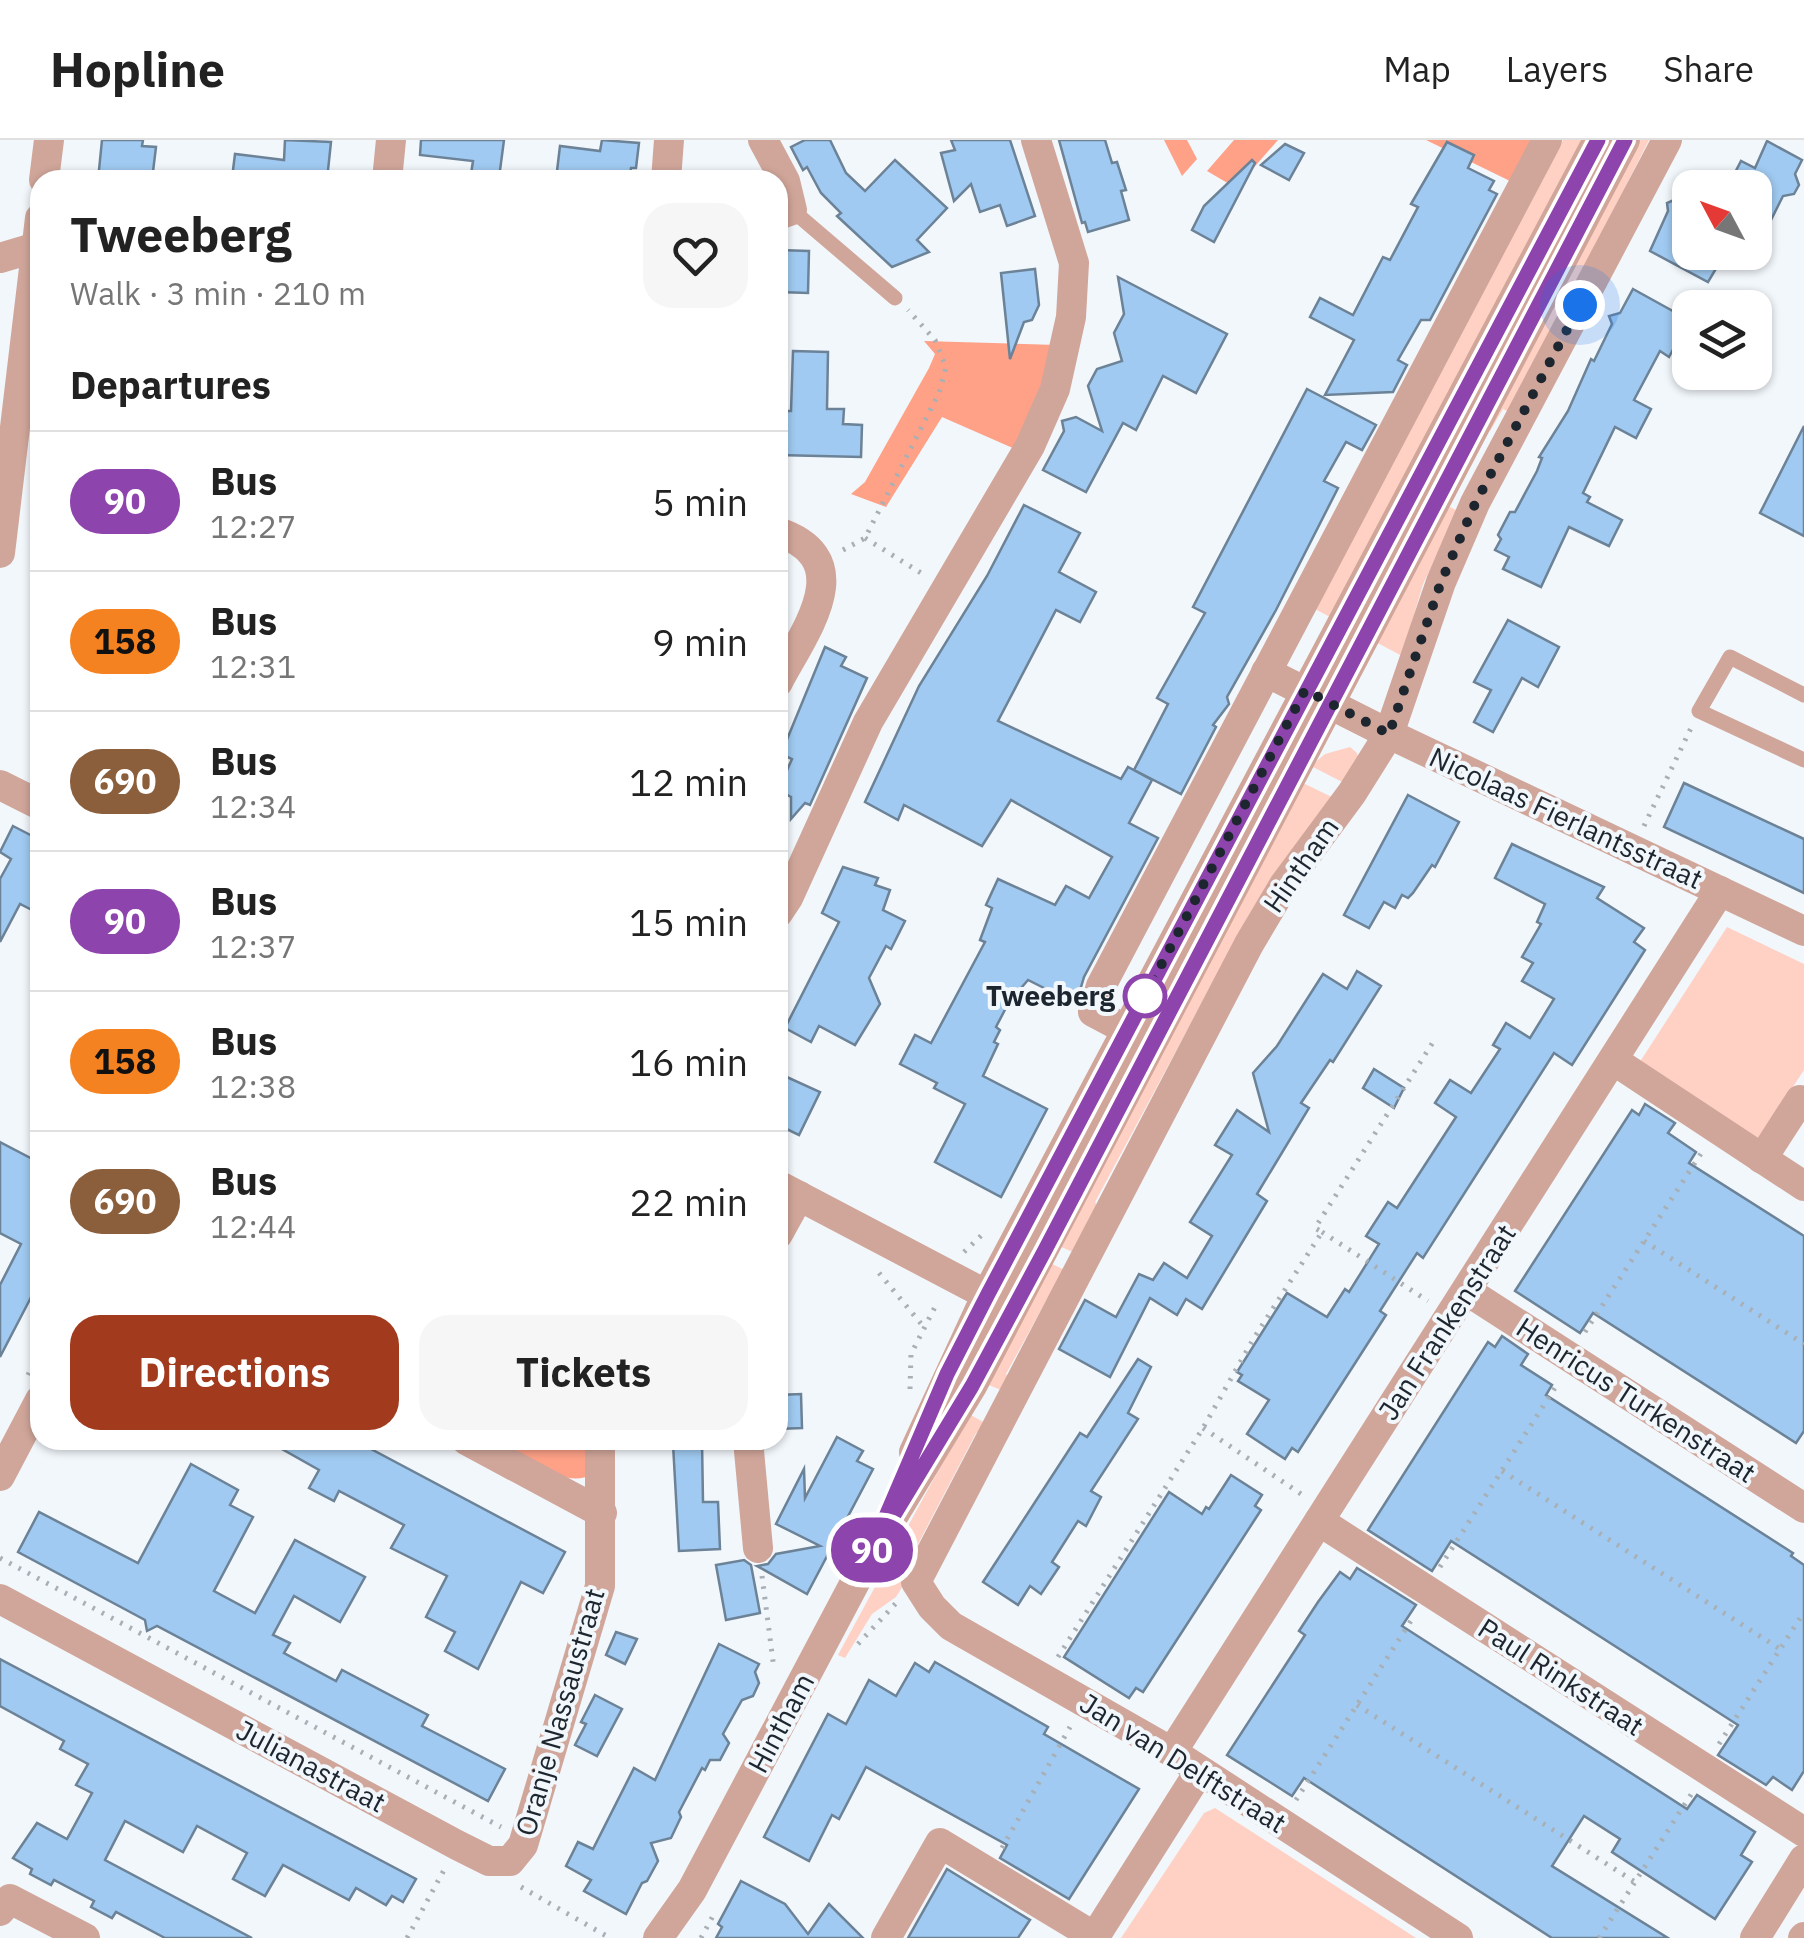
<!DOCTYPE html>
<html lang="en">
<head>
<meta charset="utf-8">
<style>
	:root { --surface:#fff; --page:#f6f6f6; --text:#222; --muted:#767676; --line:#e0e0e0; --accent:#a23a1d }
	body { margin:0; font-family:"IBM Plex Sans",sans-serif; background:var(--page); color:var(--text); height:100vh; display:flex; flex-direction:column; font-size:38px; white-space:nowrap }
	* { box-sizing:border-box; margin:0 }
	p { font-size:32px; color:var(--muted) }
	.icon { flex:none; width:55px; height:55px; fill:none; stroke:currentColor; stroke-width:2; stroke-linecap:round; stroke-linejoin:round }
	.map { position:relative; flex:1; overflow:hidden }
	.details { position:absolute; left:30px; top:30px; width:758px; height:1280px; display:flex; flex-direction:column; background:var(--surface); border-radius:30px; box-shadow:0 2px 8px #0004 }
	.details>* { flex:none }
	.badge { padding:0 20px; border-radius:32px; font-size:35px; line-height:65px }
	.needle { width:65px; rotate:311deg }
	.fabs { position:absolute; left:1672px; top:30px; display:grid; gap:20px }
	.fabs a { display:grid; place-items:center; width:100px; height:100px; border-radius:20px; background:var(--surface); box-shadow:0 2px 8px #0004; font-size:50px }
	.you { position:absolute; width:50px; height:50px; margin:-25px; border:8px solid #fff; border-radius:50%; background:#1a73e8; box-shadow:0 0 0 15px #1a73e833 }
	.map>.badge { position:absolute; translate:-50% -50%; box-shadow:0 0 0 5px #fff }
	h2 { padding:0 40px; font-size:38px; line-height:90px }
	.round { display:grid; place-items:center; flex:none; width:105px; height:105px; border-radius:30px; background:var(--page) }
	.head { display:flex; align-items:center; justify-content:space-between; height:170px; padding:0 40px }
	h1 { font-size:48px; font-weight:700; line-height:75px }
	.button { display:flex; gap:20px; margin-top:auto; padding:20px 40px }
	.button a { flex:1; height:115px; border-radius:30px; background:var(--accent); color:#fff; font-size:40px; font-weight:700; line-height:115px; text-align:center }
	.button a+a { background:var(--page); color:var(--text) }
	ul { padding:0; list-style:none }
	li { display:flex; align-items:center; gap:30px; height:140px; padding:0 40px; border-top:2px solid var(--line) }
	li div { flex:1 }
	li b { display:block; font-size:38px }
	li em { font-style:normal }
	li .badge { min-width:110px; font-weight:700; text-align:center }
	header { display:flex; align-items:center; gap:60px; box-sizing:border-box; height:140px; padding:0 50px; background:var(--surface); border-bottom:2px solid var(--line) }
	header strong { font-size:48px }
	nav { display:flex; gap:55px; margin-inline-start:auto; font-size:35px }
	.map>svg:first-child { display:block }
</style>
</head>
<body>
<header>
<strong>Hopline</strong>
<nav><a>Map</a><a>Layers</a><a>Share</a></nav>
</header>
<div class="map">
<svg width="1804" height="1798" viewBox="0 0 1804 1798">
	<rect width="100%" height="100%" fill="#f2f7fc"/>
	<g fill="#fed1c4">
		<path d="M 1563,0 L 1583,0 L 1332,478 L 1313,468 Z"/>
		<path d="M 1635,0 L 1649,0 L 1511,273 L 1503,269 L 1490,291 L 1484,288 Z"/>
		<path d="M 1446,365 L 1458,371 L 1423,444 L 1402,516 L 1374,501 Z"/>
		<path d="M 1350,607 L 1357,613 L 1359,620 L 1346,644 L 1311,626 L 1325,614 Z"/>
		<path d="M 1303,643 L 1336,659 L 1277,732 L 1249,775 L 1095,1062 L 1099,1069 L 1075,1113 L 1059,1106 Z"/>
		<path d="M 1727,787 L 1804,824 L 1804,930 L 1753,1008 L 1634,931 Z"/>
		<path d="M 1050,1123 L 1067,1131 L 1056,1151 L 1047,1159 L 1006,1234 L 1009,1238 L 1001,1250 L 986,1244 Z"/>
		<path d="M 969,1274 L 987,1284 L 984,1290 L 976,1293 L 918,1404 L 922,1415 L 896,1457 L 872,1474 L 845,1518 L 838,1515 Z"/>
		<path d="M 1215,1668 L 1416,1798 L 1121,1798 L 1204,1673 Z"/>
	</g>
	<g fill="#fea187">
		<path d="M 1164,0 L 1187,0 L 1197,19 L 1182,36 Z"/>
		<path d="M 1234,0 L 1278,0 L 1236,48 L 1207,31 Z"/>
		<path d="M 1426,0 L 1534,0 L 1512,42 Z"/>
		<path d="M 924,201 L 1057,205 L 1015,309 L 942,277 L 886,367 L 851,354 L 865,342 L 929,228 L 935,214 Z"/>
		<path d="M 515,1300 L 594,1300 L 592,1334 C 567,1350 534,1320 511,1308 Z"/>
	</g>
	<g fill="#a0caf1" stroke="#6c8297" stroke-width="2.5">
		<path d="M 102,0 L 143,0 L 142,6 L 156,7 L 152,40 L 98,40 Z"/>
		<path d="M 285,0 L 331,2 L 327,40 L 232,38 L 235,14 L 284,20 Z"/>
		<path d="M 421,0 L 504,0 L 499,38 L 471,34 L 473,21 L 420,15 Z"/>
		<path d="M 602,0 L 639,3 L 636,28 L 631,28 L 629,39 L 557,31 L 560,6 L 600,11 Z"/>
		<path d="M 805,0 L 830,0 L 846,33 L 865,51 L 895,20 L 947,68 L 917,100 L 929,112 L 892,127 L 837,76 L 841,73 L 821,53 L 807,27 L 803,30 L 791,7 Z"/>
		<path d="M 951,0 L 1010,0 L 1035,76 L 1007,86 L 1000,65 L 980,72 L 971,44 L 954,61 L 941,13 L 955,10 Z"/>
		<path d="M 1059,0 L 1105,0 L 1112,23 L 1117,22 L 1126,50 L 1121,51 L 1129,80 L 1088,92 L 1085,82 L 1082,83 Z"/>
		<path d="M 1767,1 L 1802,20 L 1795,34 L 1799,45 L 1794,54 L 1783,56 L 1755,112 L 1755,48 L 1727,48 L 1741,21 L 1755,28 Z"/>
		<path d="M 1447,2 L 1474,15 L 1468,28 L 1494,41 L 1489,50 L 1497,54 L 1430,180 L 1421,180 L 1398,220 L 1407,225 L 1393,252 L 1325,255 L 1354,200 L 1310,177 L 1320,158 L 1353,175 L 1383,117 L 1390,120 L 1418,67 L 1411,64 Z"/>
		<path d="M 1285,4 L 1304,13 L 1289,40 L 1261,25 Z"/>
		<path d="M 1252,20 L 1255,23 L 1214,102 L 1192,90 L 1204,66 Z"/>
		<path d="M 1690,53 L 1690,112 L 1703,112 L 1720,122 L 1708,142 L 1650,111 L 1668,71 L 1667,63 Z"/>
		<path d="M 778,110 L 809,111 L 808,153 L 778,152 Z"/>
		<path d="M 1035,129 L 1039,165 L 1032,180 L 1024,182 L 1010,219 L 1001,133 Z"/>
		<path d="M 1118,137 L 1227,194 L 1196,253 L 1163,236 L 1136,290 L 1123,283 L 1086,352 L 1043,330 L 1064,291 L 1062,281 L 1076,277 L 1102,291 L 1088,246 L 1097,229 L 1122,221 L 1114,193 L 1124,174 Z"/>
		<path d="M 1633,149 L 1689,180 L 1669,217 L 1660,211 L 1634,260 L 1651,269 L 1636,298 L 1615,287 L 1583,353 L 1590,357 L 1587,362 L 1622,380 L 1609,406 L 1569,387 L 1541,447 L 1503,429 L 1509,417 L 1495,410 L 1501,399 L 1498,395 L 1510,372 L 1515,372 L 1537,331 L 1542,318 L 1539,317 L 1568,271 L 1591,219 L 1594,221 L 1612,184 L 1609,176 L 1620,173 Z"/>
		<path d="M 793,211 L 828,212 L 827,269 L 844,269 L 843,284 L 862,285 L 861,317 L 778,315 L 778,271 L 791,271 Z"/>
		<path d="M 1307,249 L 1376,285 L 1362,310 L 1346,302 L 1324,341 L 1338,348 L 1276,470 L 1227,557 L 1229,564 L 1213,585 L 1216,587 L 1181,654 L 1134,630 L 1168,564 L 1157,558 L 1205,473 L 1193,467 Z"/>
		<path d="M 1804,286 L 1804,396 L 1760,373 Z"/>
		<path d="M 1024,365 L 1080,393 L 1059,432 L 1096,452 L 1080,482 L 1056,470 L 998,581 L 1121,639 L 1128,627 L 1152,640 L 1129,683 L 1158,698 L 1084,837 L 1076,864 L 1028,840 L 1009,862 L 996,887 L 1000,890 L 994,902 L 998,904 L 983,936 L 1047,969 L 1001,1057 L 935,1022 L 965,964 L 934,948 L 937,943 L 900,924 L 915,895 L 931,903 L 985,802 L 980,800 L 992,768 L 986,765 L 998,739 L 1055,765 L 1066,746 L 1089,758 L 1112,717 L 1011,660 L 982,706 L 904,665 L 898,680 L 865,662 L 919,546 L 987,436 Z"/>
		<path d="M 1508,480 L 1559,507 L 1538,547 L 1522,538 L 1493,592 L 1474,582 L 1491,550 L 1474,542 Z"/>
		<path d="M 825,507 L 846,517 L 841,526 L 867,538 L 810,665 L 805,663 L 791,679 L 791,657 L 778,650 L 792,619 L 781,614 Z"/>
		<path d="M 1684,643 L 1804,699 L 1804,753 L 1664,687 Z"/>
		<path d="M 1408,655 L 1459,682 L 1435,727 L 1432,725 L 1413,753 L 1408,758 L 1402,755 L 1395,768 L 1384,762 L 1369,788 L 1344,775 Z"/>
		<path d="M 13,686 L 40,700 L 40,774 L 20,764 L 0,802 L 0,739 L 11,719 L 0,712 Z"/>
		<path d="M 1512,704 L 1604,747 L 1597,758 L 1644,788 L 1634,802 L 1645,810 L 1572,925 L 1554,913 L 1423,1118 L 1417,1113 L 1380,1171 L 1386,1175 L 1298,1312 L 1292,1308 L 1285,1319 L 1247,1294 L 1269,1260 L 1238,1241 L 1242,1235 L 1237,1232 L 1287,1153 L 1327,1177 L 1345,1149 L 1349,1152 L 1379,1104 L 1366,1096 L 1388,1062 L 1397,1068 L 1456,977 L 1435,963 L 1450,940 L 1471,953 L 1500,909 L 1493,905 L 1506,883 L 1530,898 L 1554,859 L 1522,841 L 1533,823 L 1522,817 L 1541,784 L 1537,782 L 1545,764 L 1495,738 Z"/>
		<path d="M 843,727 L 878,738 L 875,745 L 890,750 L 883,770 L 905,781 L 891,809 L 886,806 L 869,838 L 880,864 L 855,905 L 819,886 L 811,902 L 785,888 L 839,782 L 822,773 Z"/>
		<path d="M 1357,831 L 1381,846 L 1333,922 L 1330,920 L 1301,963 L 1309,968 L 1257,1054 L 1267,1061 L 1202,1169 L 1186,1159 L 1177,1175 L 1150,1158 L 1110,1237 L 1059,1209 L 1085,1160 L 1116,1177 L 1139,1134 L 1153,1140 L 1164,1123 L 1187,1138 L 1212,1096 L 1190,1082 L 1232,1015 L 1215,1005 L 1237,970 L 1269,992 L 1253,933 L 1277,906 L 1323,834 L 1347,849 Z"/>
		<path d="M 1374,929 L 1404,948 L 1394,968 L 1363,948 Z"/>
		<path d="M 778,933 L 820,952 L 799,995 L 778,985 Z"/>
		<path d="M 1645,964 L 1675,983 L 1668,993 L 1696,1012 L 1689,1023 L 1804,1096 L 1804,1291 L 1796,1303 L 1593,1173 L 1580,1193 L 1515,1151 L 1632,970 L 1639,975 Z"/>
		<path d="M 0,1002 L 40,1023 L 40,1140 L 0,1217 L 0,1145 L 21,1104 L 0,1093 Z"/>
		<path d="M 1502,1196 L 1528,1214 L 1521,1225 L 1552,1245 L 1546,1255 L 1793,1413 L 1791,1416 L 1804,1425 L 1804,1631 L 1792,1650 L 1773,1637 L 1766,1645 L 1718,1615 L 1738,1585 L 1451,1401 L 1432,1431 L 1368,1390 L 1488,1202 L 1495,1207 Z"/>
		<path d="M 1138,1219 L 1151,1227 L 1128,1273 L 1138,1279 L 1091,1351 L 1101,1357 L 1086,1386 L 1078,1381 L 1052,1422 L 1059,1427 L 1041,1454 L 1030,1446 L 1018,1465 L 983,1442 L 1080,1293 L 1087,1297 Z"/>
		<path d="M 801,1254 L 802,1288 L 778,1289 L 778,1255 Z"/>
		<path d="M 837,1297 L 863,1311 L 857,1321 L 873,1329 L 807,1454 L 757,1426 L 768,1424 L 776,1414 L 820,1406 L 776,1384 L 804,1329 L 805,1358 Z"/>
		<path d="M 266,1300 L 354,1300 L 565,1412 L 543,1453 L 521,1442 L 478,1529 L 445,1511 L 455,1492 L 426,1477 L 447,1436 L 391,1408 L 404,1385 L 339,1351 L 334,1361 L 309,1348 L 319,1330 Z"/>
		<path d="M 702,1301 L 703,1362 L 718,1362 L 720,1409 L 679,1411 L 673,1304 Z"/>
		<path d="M 191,1324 L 238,1350 L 230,1365 L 253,1377 L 214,1451 L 255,1473 L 295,1400 L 365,1437 L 340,1482 L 294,1456 L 273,1495 L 290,1503 L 284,1513 L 336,1541 L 342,1530 L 428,1575 L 422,1586 L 505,1629 L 488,1661 L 157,1486 L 147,1491 L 145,1480 L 18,1412 L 39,1372 L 138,1423 Z"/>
		<path d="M 1231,1335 L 1262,1355 L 1255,1366 L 1261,1370 L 1143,1552 L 1136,1548 L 1129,1558 L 1064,1517 L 1169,1352 L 1202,1374 L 1206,1367 L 1209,1369 Z"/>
		<path d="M 744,1420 L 751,1425 L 760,1473 L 726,1480 L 716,1425 Z"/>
		<path d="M 1357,1428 L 1416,1465 L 1402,1486 L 1687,1669 L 1697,1655 L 1755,1692 L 1741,1715 L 1752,1722 L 1715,1779 L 1612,1712 L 1620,1699 L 1584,1676 L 1552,1726 L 1668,1798 L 1552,1798 L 1304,1638 L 1292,1656 L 1227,1615 L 1305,1495 L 1299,1491 L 1318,1462 L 1340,1432 L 1350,1439 Z"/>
		<path d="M 616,1492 L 637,1499 L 625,1524 L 606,1515 Z"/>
		<path d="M 719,1504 L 759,1524 L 755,1532 L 759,1543 L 753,1556 L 742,1560 L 723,1594 L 729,1603 L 720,1620 L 710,1620 L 705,1630 L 702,1628 L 679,1672 L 681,1677 L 671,1698 L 651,1703 L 658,1721 L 647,1741 L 642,1743 L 626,1774 L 584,1751 L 591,1740 L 566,1726 L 578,1702 L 593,1709 L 634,1628 L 655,1640 Z"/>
		<path d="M 0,1519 L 416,1739 L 403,1762 L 392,1756 L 386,1765 L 356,1748 L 349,1760 L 283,1725 L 265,1756 L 233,1739 L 247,1713 L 197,1686 L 183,1712 L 125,1681 L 105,1720 L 252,1798 L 165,1798 L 116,1772 L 112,1778 L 91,1767 L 94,1761 L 54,1740 L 51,1745 L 30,1734 L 32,1729 L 13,1718 L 37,1683 L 67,1699 L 92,1653 L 76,1645 L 88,1624 L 60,1609 L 64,1601 L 0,1566 Z"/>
		<path d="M 935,1522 L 1048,1587 L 1044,1594 L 1139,1649 L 1069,1759 L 1000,1718 L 1007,1705 L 866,1627 L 839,1679 L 832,1675 L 809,1721 L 764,1697 L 828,1574 L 846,1584 L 869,1540 L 896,1556 L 915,1523 L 929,1532 Z"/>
		<path d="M 595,1555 L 622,1569 L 597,1616 L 575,1605 L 586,1584 L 581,1582 Z"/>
		<path d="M 947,1729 L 1030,1780 L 1018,1798 L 908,1798 Z"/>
		<path d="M 741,1741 L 785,1764 L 808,1794 L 829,1764 L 863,1798 L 716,1798 L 722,1787 L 718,1784 Z"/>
	</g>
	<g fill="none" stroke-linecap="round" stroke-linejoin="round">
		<g stroke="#a8afb5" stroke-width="5" stroke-dasharray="2.5 8" stroke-linecap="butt">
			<path d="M 865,398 L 921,433"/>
			<path d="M 843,410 L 865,398 L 939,253 L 946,227 L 935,200 L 908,170"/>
			<path d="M 1644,686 L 1691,588"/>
			<path d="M 1322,1092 L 1428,1161"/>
			<path d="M 1644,1101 L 1804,1204"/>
			<path d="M 964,1112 L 985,1092"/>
			<path d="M 879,1133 L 923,1186"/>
			<path d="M 1585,1192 L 1702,1012"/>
			<path d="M 28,1235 L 40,1211"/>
			<path d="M 910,1249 L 911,1214 L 938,1161"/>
			<path d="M 1203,1288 L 1304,1356"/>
			<path d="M 1502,1331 L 1780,1509"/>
			<path d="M 0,1418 L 501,1687"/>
			<path d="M 1440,1427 L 1558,1243"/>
			<path d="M 762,1436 L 774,1529"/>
			<path d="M 858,1504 L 898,1461"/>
			<path d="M 1058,1517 L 1203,1288 L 1254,1198 L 1322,1092 L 1315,1088 L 1435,899"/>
			<path d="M 1357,1565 L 1635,1742"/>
			<path d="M 1719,1604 L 1804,1472"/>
			<path d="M 1296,1660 L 1414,1476"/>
			<path d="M 1002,1708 L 1070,1587"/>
			<path d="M 521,1747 L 610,1798"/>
			<path d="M 407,1798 L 444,1730"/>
			<path d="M 701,1798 L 714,1774"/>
			<path d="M 1599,1798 L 1692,1653"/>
		</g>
		<g stroke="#d1a69a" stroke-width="15">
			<path d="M 792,70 L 895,158"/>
			<path d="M 1804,555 L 1730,517 L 1699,571 L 1804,620"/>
		</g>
		<g stroke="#d1a69a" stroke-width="30">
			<path d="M 763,0 L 785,41 L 792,70 L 778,75"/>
			<path d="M 44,40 L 49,0"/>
			<path d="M 387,40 L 391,0"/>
			<path d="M 666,40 L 669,0"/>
			<path d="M 0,118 L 37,107"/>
			<path d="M 778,392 C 861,420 804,492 778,542"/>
			<path d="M 0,413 L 40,78"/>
			<path d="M 1266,532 L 1389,594 L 1804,791"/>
			<path d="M 0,645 L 40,665"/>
			<path d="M 778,773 L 788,758 L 868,582 L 1030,306 L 1055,249 L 1071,177 L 1074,123 L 1036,0"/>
			<path d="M 1127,890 L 1093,872 L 1101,846 L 1547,0"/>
			<path d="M 1613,920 L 1804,1046"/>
			<path d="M 1762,1019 L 1800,960 L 1804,963"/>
			<path d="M 778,1045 L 1010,1167"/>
			<path d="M 778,1094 L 799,1056"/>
			<path d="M 1467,1151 L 1804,1368"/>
			<path d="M 466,1300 L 602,1373"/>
			<path d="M 748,1300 L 758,1408"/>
			<path d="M 0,1336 L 40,1260"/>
			<path d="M 1319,1381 L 1804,1692"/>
			<path d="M 0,1459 L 457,1705 L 489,1721 L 510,1721 L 523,1705 L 600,1446 L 600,1300"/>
			<path d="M 1172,1612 L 1720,751"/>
			<path d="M 0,1771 L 10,1759 L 85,1798"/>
			<path d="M 886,1798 L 940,1703 L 1095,1797"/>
			<path d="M 1094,1798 L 1199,1632"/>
			<path d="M 1458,1798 L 1172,1612 L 951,1486 L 932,1467 L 916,1442 L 1249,804 L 1284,745 L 1352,653 L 1389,594 L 1441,442 L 1475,363 L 1667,0"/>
			<path d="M 1755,1798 L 1804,1719"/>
			<path d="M 1803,1798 L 1804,1797"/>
		</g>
		<g stroke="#d1a69a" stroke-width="30">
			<path d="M 914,1312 L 987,1154 L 1598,0"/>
			<path d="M 658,1798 L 692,1750 L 869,1416 L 972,1246 L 1625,0"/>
		</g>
	</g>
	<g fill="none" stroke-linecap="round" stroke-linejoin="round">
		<g stroke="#fff" stroke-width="22">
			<path id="line" d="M 1598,0 L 988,1154 L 947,1234 L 869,1416 L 972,1246 L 1045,1110 L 1625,0"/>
		</g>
		<use href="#line" stroke="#8e44ad" stroke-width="15"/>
		<path stroke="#1d262f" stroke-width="10" stroke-dasharray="0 18" d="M 1145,856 L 1305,550 L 1389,594 L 1441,442 L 1475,364 L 1580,165"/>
	</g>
	<circle fill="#fff" stroke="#8e44ad" stroke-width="5" cx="1145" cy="856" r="20"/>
	<g text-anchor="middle" stroke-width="8" stroke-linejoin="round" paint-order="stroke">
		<g font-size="28" fill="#1d262f" stroke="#f2f7fc">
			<text transform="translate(1566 678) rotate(25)" y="10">Nicolaas Fierlantsstraat</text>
			<text transform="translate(1301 725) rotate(-55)" y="10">Hintham</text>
			<text transform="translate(1447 1182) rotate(-57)" y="10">Jan Frankenstraat</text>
			<text transform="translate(1636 1260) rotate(33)" y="10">Henricus Turkenstraat</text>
			<text transform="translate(1561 1537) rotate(33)" y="10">Paul Rinkstraat</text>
			<text transform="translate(560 1572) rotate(-74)" y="10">Oranje Nassaustraat</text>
			<text transform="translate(781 1583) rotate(-62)" y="10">Hintham</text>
			<text transform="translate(1183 1623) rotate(32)" y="10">Jan van Delftstraat</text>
			<text transform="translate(311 1626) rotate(28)" y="10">Julianastraat</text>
		</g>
		<g font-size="28" font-weight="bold" fill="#1d262f" stroke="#f2f7fc" text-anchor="end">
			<text x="1115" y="866">Tweeberg</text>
		</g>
	</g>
</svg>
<div class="fabs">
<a><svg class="needle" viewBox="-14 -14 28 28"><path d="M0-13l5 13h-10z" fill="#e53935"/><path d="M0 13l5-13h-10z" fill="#767676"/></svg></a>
<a><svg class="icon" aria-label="layers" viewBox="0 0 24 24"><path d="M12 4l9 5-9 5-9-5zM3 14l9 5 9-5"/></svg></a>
</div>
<div class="you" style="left:1580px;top:165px"></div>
<b class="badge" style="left:872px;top:1410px;background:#8e44ad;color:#fff">90</b>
<section class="details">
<div class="head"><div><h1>Tweeberg</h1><p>Walk · 3 min · 210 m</p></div><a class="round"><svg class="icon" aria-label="heart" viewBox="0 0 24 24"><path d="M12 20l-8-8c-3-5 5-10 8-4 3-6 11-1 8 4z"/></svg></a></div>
<h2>Departures</h2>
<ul>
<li><span class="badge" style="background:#8e44ad;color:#fff">90</span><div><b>Bus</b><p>12:27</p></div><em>5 min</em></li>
<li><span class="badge" style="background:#f58220;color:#111">158</span><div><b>Bus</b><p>12:31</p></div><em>9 min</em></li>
<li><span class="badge" style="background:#8b5e3c;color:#fff">690</span><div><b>Bus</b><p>12:34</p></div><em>12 min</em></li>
<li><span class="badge" style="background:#8e44ad;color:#fff">90</span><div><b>Bus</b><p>12:37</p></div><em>15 min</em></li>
<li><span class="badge" style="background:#f58220;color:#111">158</span><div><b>Bus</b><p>12:38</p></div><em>16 min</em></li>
<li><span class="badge" style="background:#8b5e3c;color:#fff">690</span><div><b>Bus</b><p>12:44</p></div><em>22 min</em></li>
</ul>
<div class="button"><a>Directions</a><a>Tickets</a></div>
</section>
</div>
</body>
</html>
